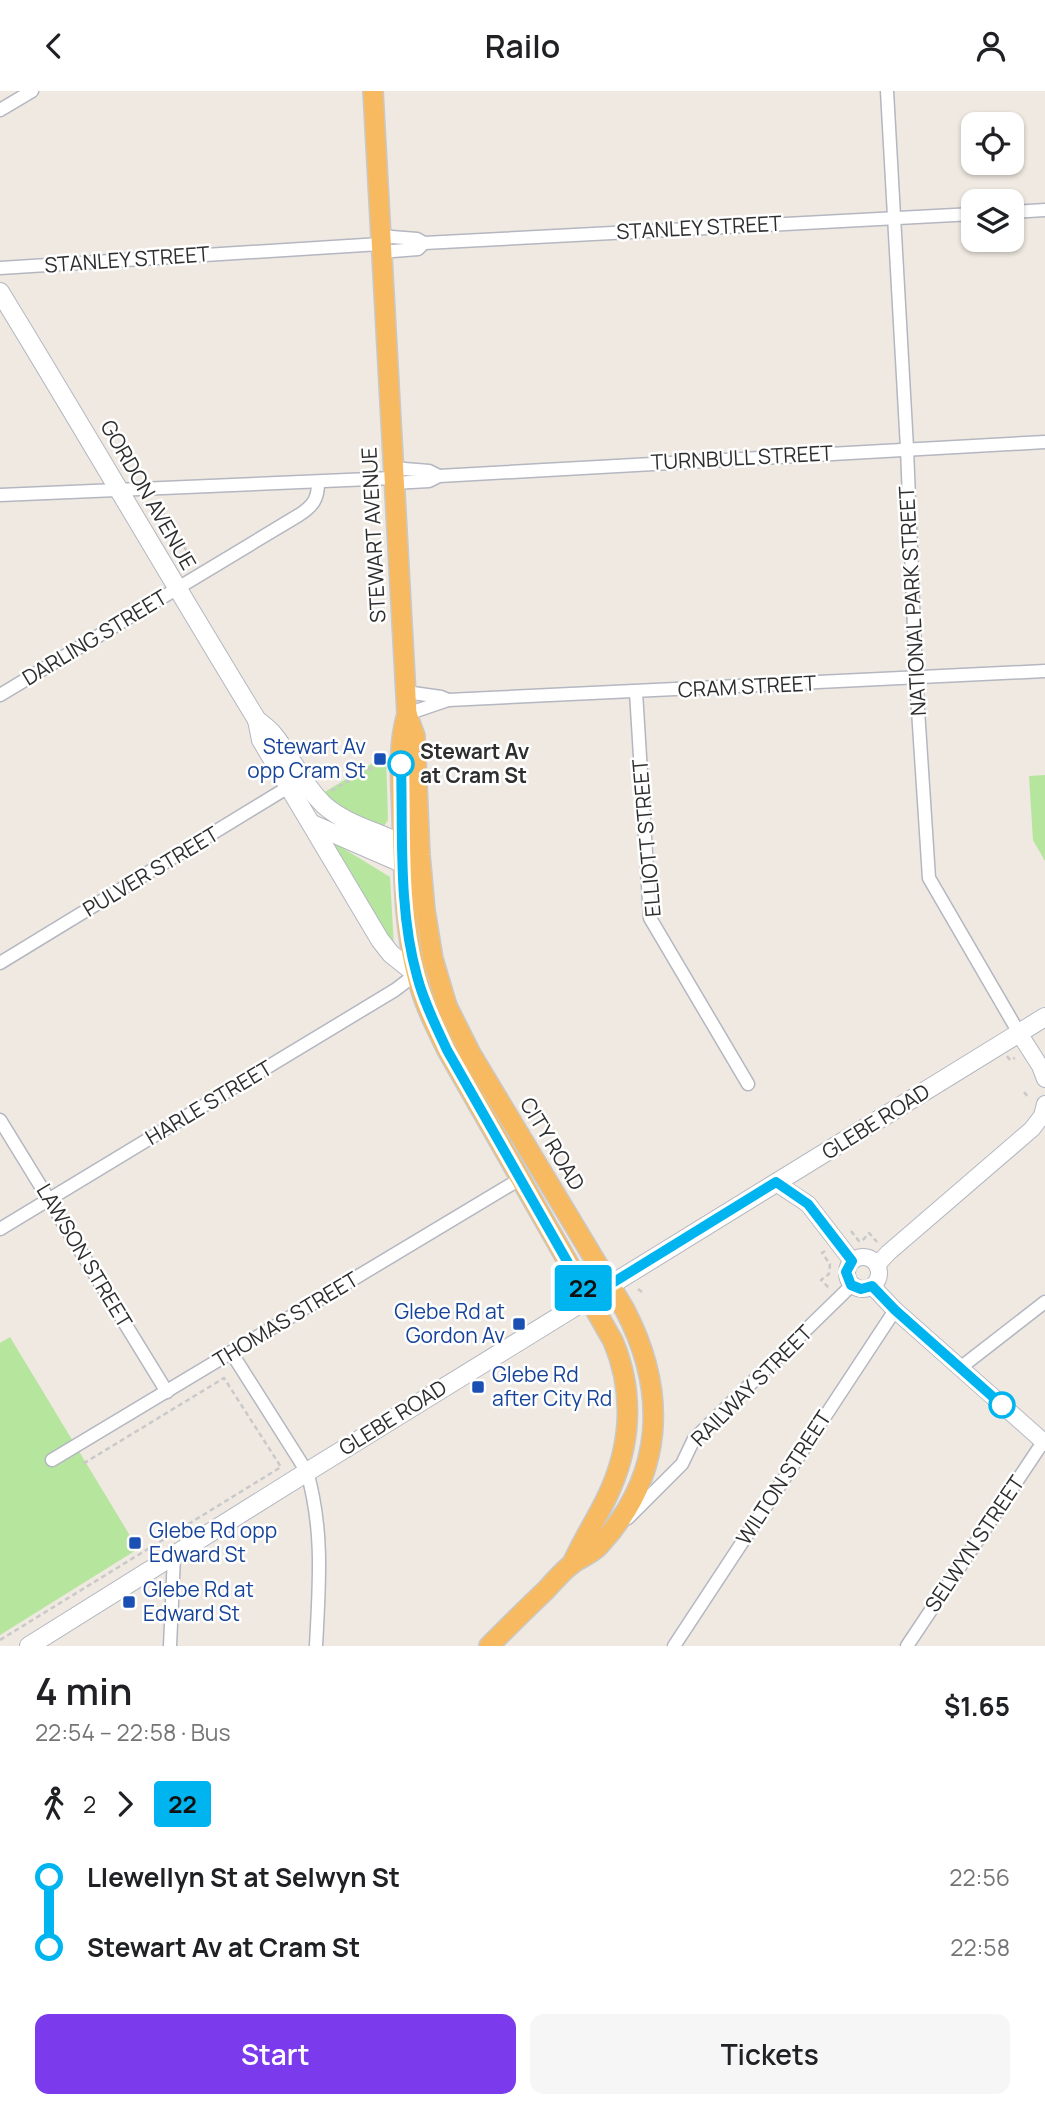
<!DOCTYPE html>
<html lang="en">
<head>
<meta charset="utf-8">
<style>
	:root { --surface:#fff; --page:#f6f6f6; --text:#202124; --muted:#757577; --accent:#7c3aed }
	body { margin:0; font-family:Manrope,sans-serif; background:var(--page); color:var(--text); height:100vh; display:flex; flex-direction:column; font-size:26px; white-space:nowrap }
	* { box-sizing:border-box; margin:0 }
	p { font-size:23px; color:var(--muted) }
	.icon { flex:none; width:38px; height:38px; fill:none; stroke:currentColor; stroke-width:2; stroke-linecap:round; stroke-linejoin:round }
	.map { position:relative; height:1555px; overflow:hidden }
	.side { display:flex; flex-direction:column; background:var(--surface); flex:1 }
	.side>* { flex:none }
	.badge { padding:0 14px; border-radius:5px; font-size:24px; line-height:46px }
	.fabs { position:absolute; left:961px; top:21px; display:grid; gap:14px }
	.fabs a { display:grid; place-items:center; width:63px; height:63px; border-radius:14px; background:var(--surface); box-shadow:0 2px 5px #0004; font-size:35px }
	.map>.badge { position:absolute; translate:-50% -50%; box-shadow:0 0 0 4px #fff }
	.legs { display:flex; align-items:center; gap:10px; height:77px; padding:0 35px; font-size:23px }
	.legs p { margin-inline-start:auto }
	.summary { display:flex; align-items:center; justify-content:space-between; height:119px; padding:0 35px }
	h1 { font-size:38px; font-weight:600; line-height:52px }
	.primary-button { display:flex; gap:14px; margin-top:auto; padding:14px 35px }
	.primary-button a { flex:1; height:80px; border-radius:14px; background:var(--accent); color:#fff; font-size:28px; font-weight:600; line-height:80px; text-align:center }
	.primary-button a+a { background:var(--page); color:var(--text) }
	ul { padding:0 35px; list-style:none }
	li { display:flex; align-items:center; gap:24px; height:70px; font-size:26px }
	li i { display:grid; place-items:center; width:10px; height:100%; margin:0 9px; background:currentColor }
	li i::after { content:''; width:18px; height:18px; margin:-9px; border:5px solid; border-radius:50%; background:var(--surface) }
	li p { margin-inline-start:auto }
	li:first-child i { background:linear-gradient(#0000 50%,currentColor 0) }
	li:last-child i { background:linear-gradient(currentColor 50%,#0000 0) }
	header { display:flex; justify-content:space-between; align-items:center; height:91px; padding:0 35px; background:var(--surface); font-size:32px; font-weight:600 }
	.map>svg:first-child { display:block }
</style>
</head>
<body>
<header><svg class="icon" aria-label="back" viewBox="0 0 24 24"><path d="M15 5l-7 7 7 7"/></svg>Railo<svg class="icon" aria-label="person" viewBox="0 0 24 24"><circle cx="12" cy="8" r="4"/><path d="M4 21q1-7 8-7t8 7"/></svg></header>
<div class="map">
<svg width="1045" height="1555" viewBox="0 0 1045 1555">
	<rect width="100%" height="100%" fill="#efe9e1"/>
	<g fill="#b6e59e">
		<path d="M 386,664 L 388,729 L 384,735 L 377,738 L 339,718 L 323,702 Z"/>
		<path d="M 1045,684 L 1045,770 L 1033,749 L 1029,685 Z"/>
		<path d="M 332,753 L 336,753 L 390,786 L 394,857 Z"/>
		<path d="M 10,1246 L 138,1458 L 0,1544 L 0,1252 Z"/>
	</g>
	<g fill="none" stroke-linecap="round" stroke-linejoin="round">
		<g stroke="#b4b7c1" stroke-width="15">
			<g id="minor">
				<path d="M 887,0 L 907,357 L 916,588 L 929,787 L 1019,942"/>
				<path d="M 0,19 L 32,0"/>
				<path d="M 1012,121 L 1045,119"/>
				<path d="M 379,145 L 417,148 L 424,152 L 973,123"/>
				<path d="M 380,161 L 418,158 L 424,152"/>
				<path d="M 0,177 L 380,153"/>
				<path d="M 392,377 L 429,380 L 439,385"/>
				<path d="M 393,392 L 429,390 L 439,385 L 1045,351"/>
				<path d="M 0,404 L 393,387"/>
				<path d="M 406,601 L 441,606 L 448,609"/>
				<path d="M 636,601 L 650,827 L 748,993"/>
				<path d="M 0,604 L 299,424 C 313,415 318,408 318,392"/>
				<path d="M 407,623 L 448,609 L 1045,580"/>
				<path d="M 0,872 L 295,692"/>
				<path d="M 0,1029 L 167,1301"/>
				<path d="M 0,1138 L 395,899 L 416,883"/>
				<path d="M 231,1261 L 307,1381 C 324,1440 319,1494 316,1555"/>
				<path d="M 960,1277 L 1045,1211"/>
				<path d="M 52,1369 L 520,1088"/>
				<path d="M 628,1427 L 682,1373 L 694,1348 L 852,1194"/>
				<path d="M 170,1555 L 174,1465"/>
				<path d="M 674,1555 L 895,1219"/>
				<path d="M 907,1555 L 1043,1351"/>
			</g>
		</g>
		<g stroke="#b4b7c1" stroke-width="18">
			<g id="tertiary">
				<path d="M 1019,942 L 1040,975 L 1045,988"/>
				<path d="M 776,1092 L 808,1113 L 852,1170"/>
				<circle cx="863" cy="1182" r="16"/>
				<path d="M 877,1174 L 888,1162 L 1032,1038 L 1042,1025 L 1045,1013"/>
				<path d="M 872,1195 L 895,1219 L 1045,1352"/>
			</g>
		</g>
		<g stroke="#b4b7c1" stroke-width="20">
			<g id="secondary">
				<path d="M 0,201 C 87,343 170,487 257,629 C 262,633 269,638 273,643 C 292,666 302,693 324,714 C 351,738 390,742 420,764 L 404,773 L 312,733"/>
				<path d="M 257,629 L 261,649 L 380,849 L 391,863 L 416,883"/>
				<path d="M 29,1555 L 307,1381 L 1045,926"/>
			</g>
		</g>
		<g stroke="#c9c9c9" stroke-width="22">
			<g id="trunk">
				<path d="M 373,0 L 407,623 C 397,657 401,690 402,725 C 404,778 403,833 417,885 C 423,911 435,935 447,959 L 613,1250 C 635,1302 631,1356 607,1406 C 596,1429 582,1450 572,1473"/>
				<path d="M 407,623 L 415,645 L 420,764 L 425,819 L 433,868 L 447,915 L 471,963 L 625,1219 C 668,1302 664,1385 599,1455 C 592,1463 581,1466 572,1473 C 563,1480 554,1490 546,1499 C 527,1517 508,1536 489,1555"/>
			</g>
		</g>
		<g stroke="#c9c9c9" stroke-width="2.5" stroke-dasharray="5 3.5" stroke-linecap="butt">
			<path d="M 155,414 L 160,417 L 194,472"/>
			<path d="M 331,700 L 380,672"/>
			<path d="M 1007,965 L 1010,969 L 1015,967"/>
			<path d="M 1024,1001 L 1028,1006"/>
			<path d="M 851,1140 L 859,1150 L 862,1150 L 869,1142 L 877,1151"/>
			<path d="M 825,1160 L 822,1162 L 830,1173 L 829,1183 L 821,1189 L 829,1197"/>
			<path d="M 638,1198 L 642,1201"/>
			<path d="M 0,1549 L 281,1376 L 224,1287 L 81,1374"/>
		</g>
		<use href="#minor" stroke="#fff" stroke-width="12"/>
		<use href="#tertiary" stroke="#fff" stroke-width="16"/>
		<use href="#secondary" stroke="#fff" stroke-width="18"/>
		<use href="#trunk" stroke="#f8ba60" stroke-width="19"/>
	</g>
	<g fill="none" stroke-linecap="round" stroke-linejoin="round">
		<g stroke="#fff" stroke-width="16">
			<path id="line-1" d="M 401,673 C 403,742 398,818 417,885 C 424,912 436,935 447,959 L 588,1207 L 776,1091 L 808,1113 L 852,1170 L 846,1181 L 851,1194 L 861,1198 L 872,1195 L 895,1219 L 1002,1314"/>
		</g>
		<use href="#line-1" stroke="#00b5ef" stroke-width="10"/>
	</g>
	<g fill="#1a4fb4" stroke="#fff" stroke-width="2.5">
		<rect x="373" y="661" width="14" height="14" rx="3.5"/>
		<rect x="512" y="1226" width="14" height="14" rx="3.5"/>
		<rect x="471" y="1289" width="14" height="14" rx="3.5"/>
		<rect x="128" y="1445" width="14" height="14" rx="3.5"/>
		<rect x="122" y="1504" width="14" height="14" rx="3.5"/>
	</g>
	<g fill="#fff" stroke="#00b5ef" stroke-width="3.5">
		<circle cx="401" cy="673" r="12"/>
		<circle cx="1002" cy="1314" r="12"/>
	</g>
	<g text-anchor="middle" stroke-width="5" stroke-linejoin="round" paint-order="stroke">
		<g font-size="21" fill="#2e2e2e" stroke="#fff">
			<text transform="translate(699 137) rotate(-3)" y="7">STANLEY STREET</text>
			<text transform="translate(127 169) rotate(-4)" y="7">STANLEY STREET</text>
			<text transform="translate(742 367) rotate(-3)" y="7">TURNBULL STREET</text>
			<text transform="translate(148 404) rotate(60)" y="7">GORDON AVENUE</text>
			<text transform="translate(374 444) rotate(-93)" y="7">STEWART AVENUE</text>
			<text transform="translate(913 510) rotate(-93)" y="7">NATIONAL PARK STREET</text>
			<text transform="translate(95 547) rotate(-31)" y="7">DARLING STREET</text>
			<text transform="translate(747 596) rotate(-3)" y="7">CRAM STREET</text>
			<text transform="translate(647 747) rotate(-95)" y="7">ELLIOTT STREET</text>
			<text transform="translate(151 781) rotate(-31)" y="7">PULVER STREET</text>
			<text transform="translate(209 1012) rotate(-31)" y="7">HARLE STREET</text>
			<text transform="translate(876 1031) rotate(-32)" y="7">GLEBE ROAD</text>
			<text transform="translate(552 1053) rotate(59)" y="7">CITY ROAD</text>
			<text transform="translate(84 1165) rotate(59)" y="7">LAWSON STREET</text>
			<text transform="translate(286 1229) rotate(-31)" y="7">THOMAS STREET</text>
			<text transform="translate(752 1295) rotate(-45)" y="7">RAILWAY STREET</text>
			<text transform="translate(393 1327) rotate(-32)" y="7">GLEBE ROAD</text>
			<text transform="translate(784 1387) rotate(-57)" y="7">WILTON STREET</text>
			<text transform="translate(975 1453) rotate(-56)" y="7">SELWYN STREET</text>
		</g>
		<g font-size="21" fill="#164399" stroke="#fff" text-anchor="start">
			<text x="366" y="663" text-anchor="end">Stewart Av<tspan x="366" dy="24">opp Cram St</tspan></text>
			<text x="505" y="1228" text-anchor="end">Glebe Rd at<tspan x="505" dy="24">Gordon Av</tspan></text>
			<text x="492" y="1291">Glebe Rd<tspan x="492" dy="24">after City Rd</tspan></text>
			<text x="149" y="1447">Glebe Rd opp<tspan x="149" dy="24">Edward St</tspan></text>
			<text x="143" y="1506">Glebe Rd at<tspan x="143" dy="24">Edward St</tspan></text>
		</g>
		<g font-size="21" font-weight="bold" fill="#2e2e2e" stroke="#fff" text-anchor="start">
			<text x="420" y="668">Stewart Av<tspan x="420" dy="24">at Cram St</tspan></text>
		</g>
	</g>
</svg>
<div class="fabs">
<a><svg class="icon" aria-label="locate" viewBox="0 0 24 24"><circle cx="12" cy="12" r="6"/><path d="M12 2v4M12 18v4M2 12h4M18 12h4"/></svg></a>
<a><svg class="icon" aria-label="layers" viewBox="0 0 24 24"><path d="M12 4l9 5-9 5-9-5zM3 14l9 5 9-5"/></svg></a>
</div>
<b class="badge" style="left:583px;top:1197px;background:#00b5ef;color:#111">22</b>
</div>
<section class="side">
<div class="summary"><div><h1>4 min</h1><p>22:54 – 22:58 · Bus</p></div><b>$1.65</b></div>
<div class="legs"><svg class="icon" aria-label="walk" viewBox="0 0 24 24"><circle cx="13" cy="4" r="2"/><path d="M13 8l-2 6 4 7M11 14l-3 7M7 12l3-4h3l4 4"/></svg>2<svg class="icon" aria-label="forward" viewBox="0 0 24 24"><path d="M9 5l7 7-7 7"/></svg><b class="badge" style="background:#00b5ef;color:#111">22</b></div>
<ul>
<li><i style="color:#00b5ef"></i><b>Llewellyn St at Selwyn St</b><p>22:56</p></li>
<li><i style="color:#00b5ef"></i><b>Stewart Av at Cram St</b><p>22:58</p></li>
</ul>
<div class="primary-button"><a>Start</a><a>Tickets</a></div>
</section>
</body>
</html>
